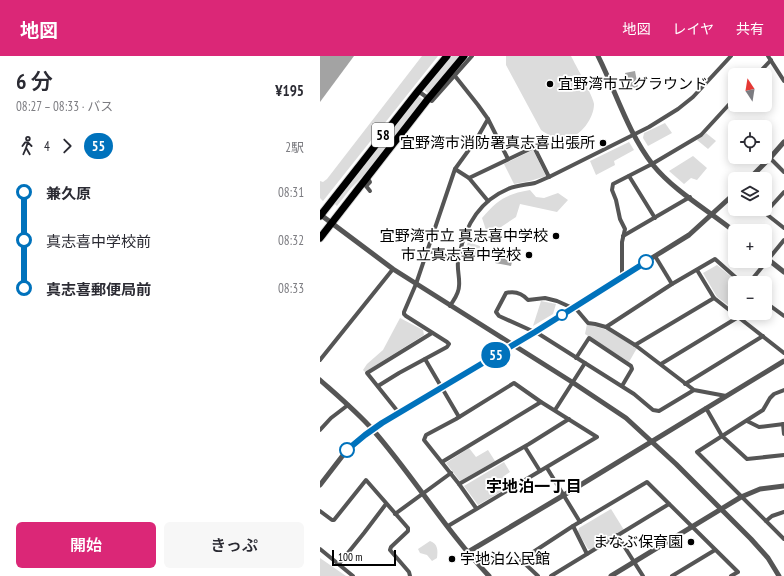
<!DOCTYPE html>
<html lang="ja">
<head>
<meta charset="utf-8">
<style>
	:root { --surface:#fff; --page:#f7f7f7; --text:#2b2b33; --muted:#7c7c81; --accent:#db2777 }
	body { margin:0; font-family:"PT Sans Narrow","Noto Sans JP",sans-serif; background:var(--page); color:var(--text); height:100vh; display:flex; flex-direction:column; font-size:15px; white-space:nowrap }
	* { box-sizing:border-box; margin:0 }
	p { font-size:13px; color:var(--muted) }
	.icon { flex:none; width:22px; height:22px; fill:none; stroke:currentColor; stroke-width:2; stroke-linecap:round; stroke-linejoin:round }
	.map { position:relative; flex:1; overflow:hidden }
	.sheet { display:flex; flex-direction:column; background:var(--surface); width:320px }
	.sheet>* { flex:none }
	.badge { padding:0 8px; border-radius:13px; font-size:14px; line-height:26px }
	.needle { width:26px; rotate:348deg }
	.fabs { position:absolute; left:408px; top:12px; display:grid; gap:8px }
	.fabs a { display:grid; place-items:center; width:44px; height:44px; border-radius:6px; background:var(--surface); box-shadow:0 2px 10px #0003; font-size:20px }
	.scale { position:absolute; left:12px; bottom:10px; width:64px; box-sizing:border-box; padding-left:4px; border:2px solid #000; border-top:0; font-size:11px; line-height:14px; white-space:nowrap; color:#000; -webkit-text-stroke:3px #fff; paint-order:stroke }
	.map>.badge { position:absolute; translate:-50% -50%; box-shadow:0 0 0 2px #fff }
	.legs { display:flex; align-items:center; gap:6px; height:44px; padding:0 16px; font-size:13px }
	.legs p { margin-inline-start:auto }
	.head { display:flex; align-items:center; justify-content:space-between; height:68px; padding:0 16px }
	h1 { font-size:22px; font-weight:600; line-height:30px }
	.cta { display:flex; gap:8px; margin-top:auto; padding:8px 16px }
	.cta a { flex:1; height:46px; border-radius:6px; background:var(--accent); color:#fff; font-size:16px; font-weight:600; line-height:46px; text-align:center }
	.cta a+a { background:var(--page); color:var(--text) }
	ul { padding:0 16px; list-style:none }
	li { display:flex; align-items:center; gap:14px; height:48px; font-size:15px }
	li i { display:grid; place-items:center; width:6px; height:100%; margin:0 5px; background:currentColor }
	li i::after { content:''; width:10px; height:10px; margin:-5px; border:3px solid; border-radius:50%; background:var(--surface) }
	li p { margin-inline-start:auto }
	li:first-child i { background:linear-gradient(#0000 50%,currentColor 0) }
	li:last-child i { background:linear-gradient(currentColor 50%,#0000 0) }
	header { display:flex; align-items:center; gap:24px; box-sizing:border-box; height:56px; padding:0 20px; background:var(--accent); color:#fff }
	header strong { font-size:19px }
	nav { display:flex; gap:22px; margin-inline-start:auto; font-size:14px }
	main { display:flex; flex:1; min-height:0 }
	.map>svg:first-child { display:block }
</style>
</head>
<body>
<header>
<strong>地図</strong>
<nav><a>地図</a><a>レイヤ</a><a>共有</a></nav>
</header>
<main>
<section class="sheet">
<div class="head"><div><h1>6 分</h1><p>08:27 – 08:33 · バス</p></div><b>¥195</b></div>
<div class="legs"><svg class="icon" aria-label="walk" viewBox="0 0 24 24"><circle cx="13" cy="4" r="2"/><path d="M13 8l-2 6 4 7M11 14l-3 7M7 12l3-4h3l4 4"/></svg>4<svg class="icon" aria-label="forward" viewBox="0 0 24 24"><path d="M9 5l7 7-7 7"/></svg><b class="badge" style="background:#0072bc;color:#fff">55</b><p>2駅</p></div>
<ul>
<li><i style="color:#0072bc"></i><b>兼久原</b><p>08:31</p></li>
<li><i style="color:#0072bc"></i><span>真志喜中学校前</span><p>08:32</p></li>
<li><i style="color:#0072bc"></i><b>真志喜郵便局前</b><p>08:33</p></li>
</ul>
<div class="cta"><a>開始</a><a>きっぷ</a></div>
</section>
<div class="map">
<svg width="464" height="520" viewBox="0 0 464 520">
	<rect width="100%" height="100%" fill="#fff"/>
	<g fill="#dcdcdc">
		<path d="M 102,0 L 118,0 L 3,145 L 0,142 L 0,125 L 3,126 L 7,123 Z"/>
		<path d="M 132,0 L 142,0 L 109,38 L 105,35 L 105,33 Z"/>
		<path d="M 186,0 L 251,0 C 255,8 274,42 274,48 C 274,62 261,80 247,83 C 237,84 228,79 221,74 L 186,9 Z"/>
		<path d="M 96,41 L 100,41 L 102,43 L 102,46 L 45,118 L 31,132 L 17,150 L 14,147 Z"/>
		<path d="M 345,67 L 352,77 L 328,90 L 323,82 L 324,77 Z"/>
		<path d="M 386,77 L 396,85 L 388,93 L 377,84 Z"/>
		<path d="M 309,86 L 314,94 L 294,105 L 295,109 L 276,119 L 270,105 Z"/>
		<path d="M 213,94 L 226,120 L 210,125 L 194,128 L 184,108 Z"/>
		<path d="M 373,100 L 387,112 L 377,124 L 371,122 L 364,128 L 349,115 Z"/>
		<path d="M 210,134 L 216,141 L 224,142 L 238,137 L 248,144 L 237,156 L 200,148 L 196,161 L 172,177 L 167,177 L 162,162 C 178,143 187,138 210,134 Z"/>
		<path d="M 148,186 L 160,190 L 158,202 L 144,198 Z"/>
		<path d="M 397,209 L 419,227 L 415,227 L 415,254 L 397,241 L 383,217 Z"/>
		<path d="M 221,245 L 236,248 L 233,258 L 213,270 Z"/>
		<path d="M 80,262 L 103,274 L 104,279 L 45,316 L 43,314 L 47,308 L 63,294 Z"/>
		<path d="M 267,268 L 287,274 L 317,292 L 309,306 L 265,278 Z"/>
		<path d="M 149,392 L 156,401 L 168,394 L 175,405 L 140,425 L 126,407 Z"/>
		<path d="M 184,406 L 190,416 L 184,420 L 191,430 L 158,449 L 144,430 Z"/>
		<path d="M 291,453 L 304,474 L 271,494 L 268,493 L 258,476 L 259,472 Z"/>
		<path d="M 110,485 C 118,488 118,494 117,502 L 112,505 L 107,499 L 100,497 L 98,493 Z"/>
		<path d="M 0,502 L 26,520 L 0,520 Z"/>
	</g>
	<g fill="#a3a3a3">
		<path d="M 0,0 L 34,0 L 0,46 Z"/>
		<path d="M 315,15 L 318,31 L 309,33 L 305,17 Z"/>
		<path d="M 177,197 L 193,201 L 191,210 L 175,207 Z"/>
	</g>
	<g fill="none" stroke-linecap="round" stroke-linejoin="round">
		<g stroke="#dbdbdb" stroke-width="9">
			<g id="trunk">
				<path d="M 0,160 L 98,35 L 127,0"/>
				<path d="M 0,182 L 108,43 L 144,0"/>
			</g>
		</g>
		<g stroke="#555" stroke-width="4">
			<path d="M 448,0 L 464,25"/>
			<path d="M 437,19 L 451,4"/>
			<path d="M 135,20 L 158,49 L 168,63 L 188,103"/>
			<path d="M 98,35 L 112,45 L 152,0"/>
			<path d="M 450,102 L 464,116"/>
			<path d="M 135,113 L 149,122 L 168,145"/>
			<path d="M 309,120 L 335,162"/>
			<path d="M 47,121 L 50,126 L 46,130 L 50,135"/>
			<path d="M 149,122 L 214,91 L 229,121"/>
			<path d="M 464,136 L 445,157 L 464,172"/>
			<path d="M 303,180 L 370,141"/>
			<path d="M 107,194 L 138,204"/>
			<path d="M 335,200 L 352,228"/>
			<path d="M 377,214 L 394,242 L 464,297"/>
			<path d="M 303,220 L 302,216 L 302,186 L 305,173 L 300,163 L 296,144 L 292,134 L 293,128 L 332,108 L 381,79 L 415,42"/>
			<path d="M 429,227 L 464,184"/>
			<path d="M 445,246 L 464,260"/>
			<path d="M 130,250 C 134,243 139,238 139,230 C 140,222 137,214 138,206 C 143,174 157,146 188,133 C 197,129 206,129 215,127 C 220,125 224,123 229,121 L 329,71 L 358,53 L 373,41 L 411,0"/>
			<path d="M 286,271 L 352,228 L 395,203 L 422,227"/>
			<path d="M 315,289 L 394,242"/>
			<path d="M 256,302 L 269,282 L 311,310 L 312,313 L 302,330"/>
			<path d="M 105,303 L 139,361"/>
			<path d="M 0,304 L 73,213"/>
			<path d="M 341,308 L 425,257"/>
			<path d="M 365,328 L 443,280"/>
			<path d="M 58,330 L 79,317 L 127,291 L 129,288 L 127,286 L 86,260 L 84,258 L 84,256 L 96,228 L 135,113 L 156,84 L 168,63"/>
			<path d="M 374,334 L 339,355 L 333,354 L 314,338 L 219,278 L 179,260 L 176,256 L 186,237 C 194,235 202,237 208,244 L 225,242 L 237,245 L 257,254 L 268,267 L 275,268 L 286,271 L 315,289 L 374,334 L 406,340"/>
			<path d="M 464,334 L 454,338 L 450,342 L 443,354 L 377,396 L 464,483"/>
			<path d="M 386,352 L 402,380 L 427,403 L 464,399"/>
			<path d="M 235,354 L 265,307"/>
			<path d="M 79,357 L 47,317 L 112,277"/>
			<path d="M 427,365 L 439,371 L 464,368"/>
			<path d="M 463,368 L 464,378"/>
			<path d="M 0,374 L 11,362 L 28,349"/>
			<path d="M 205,391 L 220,415"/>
			<path d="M 122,406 L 221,346"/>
			<path d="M 227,412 L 260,466"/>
			<path d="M 139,428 L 209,388 L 249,363"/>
			<path d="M 0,455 L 12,464 L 14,464 L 46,424 L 88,472 L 88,475 L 71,491 L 70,494 L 89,516 L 90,520"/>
			<path d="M 75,458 L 131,417"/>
			<path d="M 446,465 L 452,460 L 464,456"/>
			<path d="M 128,470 L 277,381 L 221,346 L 194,327 L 136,363 L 106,379 L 104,384 L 139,428 L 156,452"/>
			<path d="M 253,470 L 267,498"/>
			<path d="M 297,479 L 323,520"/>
			<path d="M 0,493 L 33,520"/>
			<path d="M 19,508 L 44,477 L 66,448"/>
			<path d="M 218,520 L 201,504 L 253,470 L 327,426 L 418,516 L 411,520"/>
			<path d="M 231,520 L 349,448"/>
			<path d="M 352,520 L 395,494"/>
		</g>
		<g stroke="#555" stroke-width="5">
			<path d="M 278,0 C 296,36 308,77 333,109 C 354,135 389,155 415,176"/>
			<path d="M 429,123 L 450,102 L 464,86"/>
			<path d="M 1,159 L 73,213 L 252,326 L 306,362 L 356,408 L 431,483 L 448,502 L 459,520"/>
			<path d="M 445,201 L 464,216"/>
			<path d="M 0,324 C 18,340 37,356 53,374 C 94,421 126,475 169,520"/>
			<path d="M 0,429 L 27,394 L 52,373 L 215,276 L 335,200 L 369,179 L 415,137"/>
			<path d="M 148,496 L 244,439 L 464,305"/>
			<path d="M 291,520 L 421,441 L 440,433 L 464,430"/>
		</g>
		<use href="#trunk" stroke="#000" stroke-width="7"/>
	</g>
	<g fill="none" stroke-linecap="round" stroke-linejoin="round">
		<g stroke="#fff" stroke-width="9">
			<path id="line-1" d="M 27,394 L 45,379 L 62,367 L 215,276 L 326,206"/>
		</g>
		<use href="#line-1" stroke="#0072bc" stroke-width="6"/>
	</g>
	<g fill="#000" stroke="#fff" stroke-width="1.5">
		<circle cx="230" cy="28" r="4"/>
		<circle cx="283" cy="87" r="4"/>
		<circle cx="236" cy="180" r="4"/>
		<circle cx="209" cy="199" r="4"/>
		<circle cx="371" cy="486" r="4"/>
		<circle cx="132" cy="503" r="4"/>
	</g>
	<g fill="#fff" stroke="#0072bc" stroke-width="2">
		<circle cx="326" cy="206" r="7"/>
		<circle cx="242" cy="259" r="5"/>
		<circle cx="27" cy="394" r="7"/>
	</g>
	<g text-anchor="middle" stroke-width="3.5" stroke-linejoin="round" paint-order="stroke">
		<rect fill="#fff" stroke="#4c4c4c" stroke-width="1" x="52" y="67" width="22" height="24" rx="3"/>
		<g font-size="14" font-weight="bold" fill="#000">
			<text x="63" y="84">58</text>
		</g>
		<g font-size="15" fill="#000" stroke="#fff" text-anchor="end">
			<text x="238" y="33" text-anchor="start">宜野湾市立グラウンド</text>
			<text x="275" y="92">宜野湾市消防署真志喜出張所</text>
			<text x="228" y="185">宜野湾市立 真志喜中学校</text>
			<text x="201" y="204">市立真志喜中学校</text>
			<text x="363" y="491">まなぶ保育園</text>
			<text x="140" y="508" text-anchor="start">宇地泊公民館</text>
		</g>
		<g font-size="16" font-weight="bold" fill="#000" stroke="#fff">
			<text x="214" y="436">宇地泊一丁目</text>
		</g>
	</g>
</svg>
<div class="fabs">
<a><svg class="needle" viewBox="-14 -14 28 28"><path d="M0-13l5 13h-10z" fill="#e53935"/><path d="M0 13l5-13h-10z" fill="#7c7c81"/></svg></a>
<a><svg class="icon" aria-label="locate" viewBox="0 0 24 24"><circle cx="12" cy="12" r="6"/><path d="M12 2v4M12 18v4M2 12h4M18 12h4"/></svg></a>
<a><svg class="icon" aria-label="layers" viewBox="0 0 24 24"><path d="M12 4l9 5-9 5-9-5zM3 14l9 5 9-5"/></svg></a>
<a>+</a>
<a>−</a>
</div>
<div class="scale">100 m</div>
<b class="badge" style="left:176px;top:299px;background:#0072bc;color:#fff">55</b>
</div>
</main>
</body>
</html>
